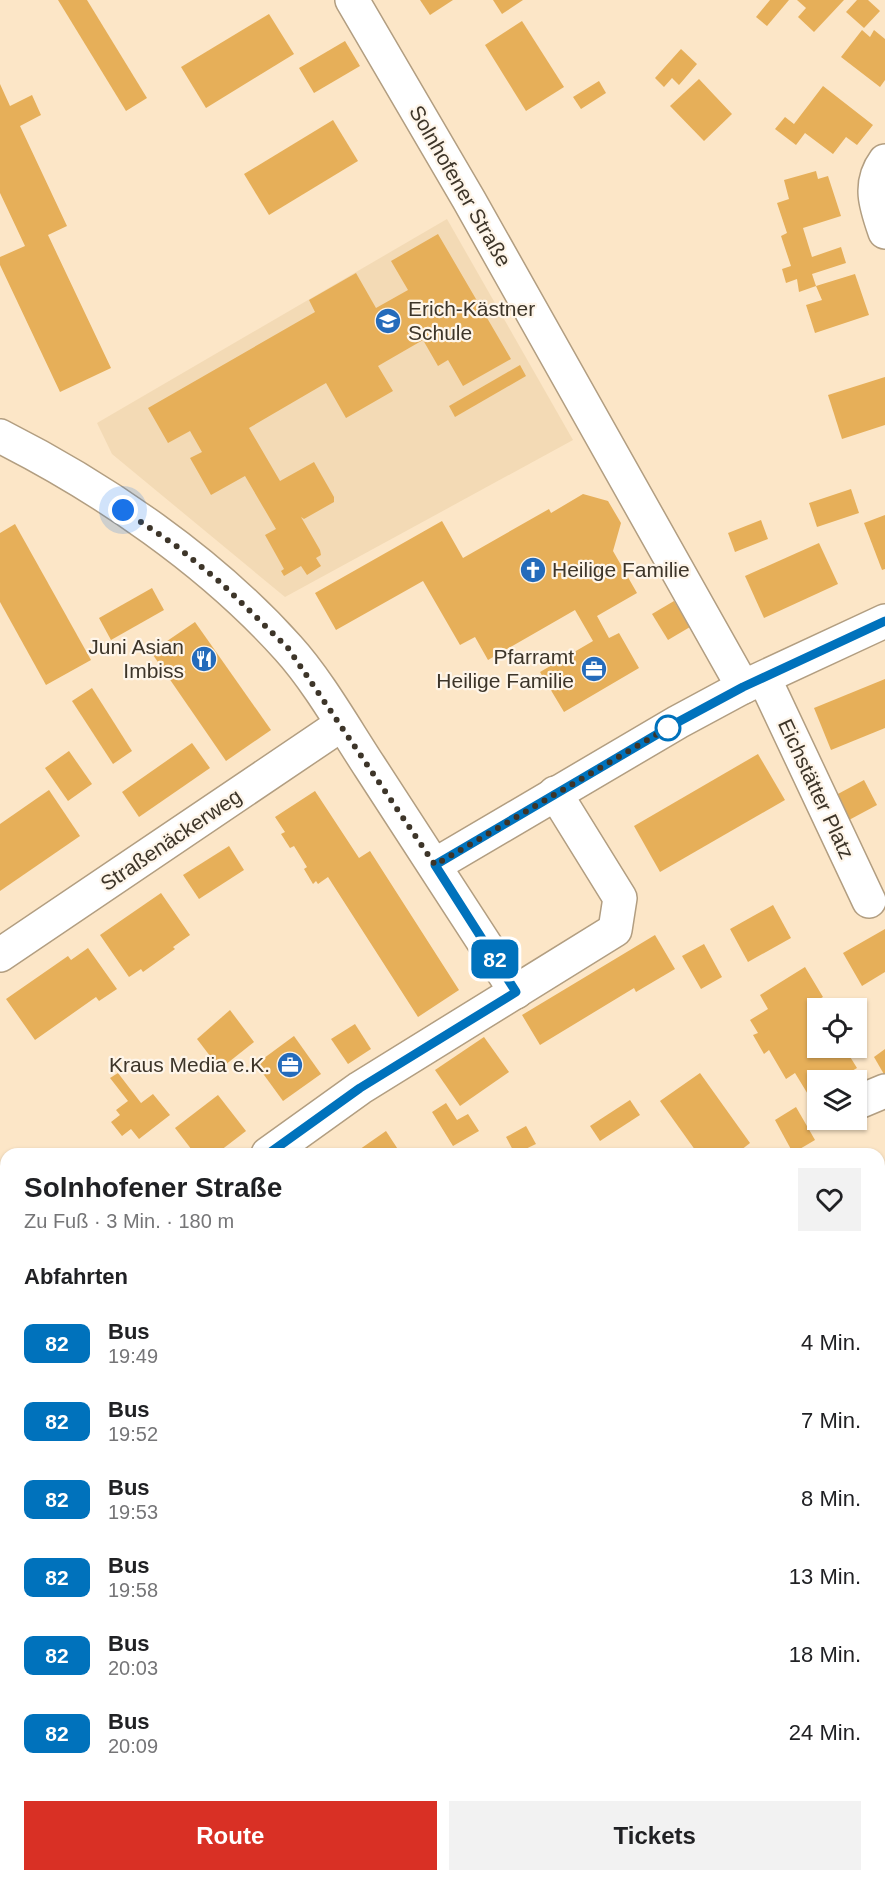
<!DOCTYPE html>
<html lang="de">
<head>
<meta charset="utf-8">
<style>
	:root { --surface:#fff; --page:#f2f2f2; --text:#202124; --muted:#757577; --accent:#d93025 }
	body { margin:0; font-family:Helvetica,sans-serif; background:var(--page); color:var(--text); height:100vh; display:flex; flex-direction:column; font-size:22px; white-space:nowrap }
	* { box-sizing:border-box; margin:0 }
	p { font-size:20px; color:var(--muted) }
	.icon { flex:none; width:33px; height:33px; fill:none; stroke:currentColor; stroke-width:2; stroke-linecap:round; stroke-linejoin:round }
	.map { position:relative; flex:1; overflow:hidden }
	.drawer { position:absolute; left:0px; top:1148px; width:885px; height:734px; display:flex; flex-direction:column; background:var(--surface); border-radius:18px 18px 0 0; box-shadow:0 2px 4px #0004 }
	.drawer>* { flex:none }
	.badge { padding:0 12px; border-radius:9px; font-size:21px; line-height:39px }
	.tools { position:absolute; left:807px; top:998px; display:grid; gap:12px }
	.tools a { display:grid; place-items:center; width:60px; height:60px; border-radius:0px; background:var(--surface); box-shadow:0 2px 4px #0004; font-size:30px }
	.you { position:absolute; width:30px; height:30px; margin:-15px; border:4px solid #fff; border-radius:50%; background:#1a73e8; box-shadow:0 0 0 9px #1a73e833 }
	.map>.badge { position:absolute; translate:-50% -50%; box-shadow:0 0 0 3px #fff }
	h2 { padding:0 24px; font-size:22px; line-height:54px }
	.round { display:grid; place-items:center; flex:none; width:63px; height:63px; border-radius:0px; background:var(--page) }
	.head { display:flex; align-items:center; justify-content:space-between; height:102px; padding:0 24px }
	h1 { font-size:28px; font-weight:700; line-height:45px }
	.primary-button { display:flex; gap:12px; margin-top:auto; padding:12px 24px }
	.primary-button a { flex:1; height:69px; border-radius:0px; background:var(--accent); color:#fff; font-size:24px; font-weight:700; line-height:69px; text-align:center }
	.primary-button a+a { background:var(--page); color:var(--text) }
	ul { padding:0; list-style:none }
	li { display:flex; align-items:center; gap:18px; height:78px; padding:0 24px }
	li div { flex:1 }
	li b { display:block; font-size:22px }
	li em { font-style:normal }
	li .badge { min-width:66px; font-weight:700; text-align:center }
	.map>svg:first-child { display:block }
</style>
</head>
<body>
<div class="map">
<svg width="885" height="1880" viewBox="0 0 885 1880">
	<rect width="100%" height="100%" fill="#fce6c7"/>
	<path fill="#f3dab5" d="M 447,219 L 573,440 L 285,597 L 112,454 L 97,423 Z"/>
	<path fill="#e1bd88" d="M 885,1326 L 885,1402 L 879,1407 L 879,1330 Z"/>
	<g fill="#e6af59">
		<path d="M 58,0 L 87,0 L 147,98 L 126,111 Z"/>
		<path d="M 420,0 L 453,0 L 430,15 Z"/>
		<path d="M 493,0 L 523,0 L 502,14 Z"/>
		<path d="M 770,0 L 789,0 L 767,26 L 756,17 Z"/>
		<path d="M 797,0 L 844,0 L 814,32 L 798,17 L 806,8 Z"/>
		<path d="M 857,0 L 868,0 L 880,11 L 864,28 L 846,12 Z"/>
		<path d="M 269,14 L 294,54 L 206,108 L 181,67 Z"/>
		<path d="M 522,21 L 564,87 L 526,111 L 485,45 Z"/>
		<path d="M 862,30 L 870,37 L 874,30 L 885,39 L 885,80 L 880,87 L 841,57 Z"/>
		<path d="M 345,41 L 360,66 L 314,93 L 299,68 Z"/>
		<path d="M 681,49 L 697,64 L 679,85 L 672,78 L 664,87 L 655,78 Z"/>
		<path d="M 699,79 L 732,114 L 704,141 L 670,106 Z"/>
		<path d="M 599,81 L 606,93 L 581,109 L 573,97 Z"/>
		<path d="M 0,84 L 10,106 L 32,95 L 41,115 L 20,126 L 67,226 L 48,235 L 111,368 L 60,392 L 0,265 L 0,257 L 25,246 L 0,193 Z"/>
		<path d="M 823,86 L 873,125 L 857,145 L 846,137 L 833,154 L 805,133 L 796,145 L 775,129 L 785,117 L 794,124 Z"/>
		<path d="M 333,120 L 358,161 L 269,215 L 244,174 Z"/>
		<path d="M 816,171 L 818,179 L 828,176 L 841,216 L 803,228 L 812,257 L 841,247 L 846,263 L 812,274 L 816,286 L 799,292 L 797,279 L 786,283 L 782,269 L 791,266 L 781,236 L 787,233 L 777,203 L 789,199 L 784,180 Z"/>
		<path d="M 438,234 L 511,359 L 463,386 L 448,360 L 438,366 L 423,340 L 378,366 L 393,391 L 346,418 L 326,383 L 249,428 L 280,481 L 314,462 L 334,497 L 334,502 L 304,519 L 301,517 L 320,550 L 321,555 L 316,558 L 321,566 L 307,575 L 301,566 L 284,576 L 281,571 L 284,569 L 265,535 L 276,529 L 245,476 L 211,495 L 190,458 L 202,452 L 190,431 L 168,443 L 148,408 L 315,312 L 309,300 L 356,273 L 376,308 L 408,290 L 391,261 Z"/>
		<path d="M 855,274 L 869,315 L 815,333 L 806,305 L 822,300 L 816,286 Z"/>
		<path d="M 520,365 L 526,376 L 455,417 L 449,406 Z"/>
		<path d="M 885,377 L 885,425 L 842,439 L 828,395 Z"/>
		<path d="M 851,489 L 859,513 L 817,527 L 809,503 Z"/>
		<path d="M 583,494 L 608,501 L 621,523 L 613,551 L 637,593 L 597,616 L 609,638 L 619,633 L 639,668 L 564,712 L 540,672 L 593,641 L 575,610 L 488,660 L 475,637 L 460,645 L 423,581 L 336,630 L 315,593 L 442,521 L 463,558 L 549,509 L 551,513 Z"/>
		<path d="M 885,515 L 885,569 L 882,570 L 864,523 Z"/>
		<path d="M 761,520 L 768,539 L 735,552 L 728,533 Z"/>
		<path d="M 15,524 L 91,660 L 46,685 L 0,602 L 0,533 Z"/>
		<path d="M 819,543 L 838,584 L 764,618 L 745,576 Z"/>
		<path d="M 152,588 L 164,610 L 111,640 L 99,618 Z"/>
		<path d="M 674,601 L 690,627 L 668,640 L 652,614 Z"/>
		<path d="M 195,622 L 271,730 L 226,761 L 151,652 Z"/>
		<path d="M 885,679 L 885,728 L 831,750 L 814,708 Z"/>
		<path d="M 92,688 L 132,751 L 113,764 L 72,701 Z"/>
		<path d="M 192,743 L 210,768 L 139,817 L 122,792 Z"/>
		<path d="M 69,751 L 92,784 L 68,801 L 45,768 Z"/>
		<path d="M 758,754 L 785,800 L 660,872 L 634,826 Z"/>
		<path d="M 864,780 L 877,805 L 849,820 L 836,795 Z"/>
		<path d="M 49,790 L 80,836 L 0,891 L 0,824 Z"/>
		<path d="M 315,791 L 359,858 L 370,851 L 459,990 L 418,1017 L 328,877 L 318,884 L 316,881 L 313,884 L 304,869 L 307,867 L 294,846 L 290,848 L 281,834 L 285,832 L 275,817 Z"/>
		<path d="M 229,846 L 244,870 L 199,899 L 183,875 Z"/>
		<path d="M 161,893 L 190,935 L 173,947 L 175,949 L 143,972 L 141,969 L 129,977 L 100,935 Z"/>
		<path d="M 773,905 L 791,938 L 748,962 L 730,929 Z"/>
		<path d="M 885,929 L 885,972 L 862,986 L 843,953 Z"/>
		<path d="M 655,935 L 675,969 L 636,992 L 634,988 L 540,1045 L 522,1015 Z"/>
		<path d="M 704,944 L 722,977 L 701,989 L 682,956 Z"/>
		<path d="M 88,948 L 117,989 L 99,1001 L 96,997 L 35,1040 L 6,999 L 68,956 L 71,960 Z"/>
		<path d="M 805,967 L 823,997 L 809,1005 L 818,1019 L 818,1047 L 844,1047 L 857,1068 L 836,1080 L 818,1080 L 818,1091 L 809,1096 L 795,1073 L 786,1079 L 769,1050 L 764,1054 L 753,1035 L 758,1033 L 750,1020 L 768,1009 L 760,995 Z"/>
		<path d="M 230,1010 L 254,1042 L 220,1069 L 197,1039 Z"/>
		<path d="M 355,1024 L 371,1049 L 348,1064 L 331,1039 Z"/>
		<path d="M 294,1036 L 321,1074 L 283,1101 L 256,1064 Z"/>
		<path d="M 484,1037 L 509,1072 L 460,1106 L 435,1070 Z"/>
		<path d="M 885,1049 L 885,1076 L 874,1057 Z"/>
		<path d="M 118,1073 L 141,1103 L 153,1094 L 170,1115 L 139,1139 L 131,1129 L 122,1136 L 111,1122 L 120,1115 L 116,1110 L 128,1101 L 110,1078 Z"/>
		<path d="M 700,1073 L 750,1143 L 736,1154 L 698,1154 L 660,1101 Z"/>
		<path d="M 218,1095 L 246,1131 L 216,1154 L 195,1154 L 175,1128 Z"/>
		<path d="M 630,1100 L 640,1115 L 600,1141 L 590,1126 Z"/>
		<path d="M 446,1103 L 457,1120 L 468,1114 L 479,1131 L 453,1146 L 432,1112 Z"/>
		<path d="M 796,1107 L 815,1140 L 793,1153 L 775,1120 Z"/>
		<path d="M 526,1126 L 536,1144 L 515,1154 L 506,1137 Z"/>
		<path d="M 386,1131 L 401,1154 L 353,1154 Z"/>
		<path d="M 6,1269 L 6,1314 L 4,1315 L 0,1309 L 0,1273 Z"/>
		<path d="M 0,1398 L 6,1405 L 6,1423 L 0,1427 Z"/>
		<path d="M 885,1468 L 885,1523 L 879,1528 L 879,1472 Z"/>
		<path d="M 6,1516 L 6,1546 L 0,1538 L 0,1521 Z"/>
		<path d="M 879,1686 L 885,1693 L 885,1719 L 879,1724 Z"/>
		<path d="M 5,1857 L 6,1875 L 97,1875 L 96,1880 L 0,1880 Z"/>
		<path d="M 879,1868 L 885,1873 L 885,1880 L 847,1880 L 851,1875 L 879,1875 Z"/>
		<path d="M 286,1875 L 370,1875 L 365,1880 L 281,1880 Z"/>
		<path d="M 460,1875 L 477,1875 L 482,1880 L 455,1880 Z"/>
	</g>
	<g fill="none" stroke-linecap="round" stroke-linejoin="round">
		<g stroke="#b29e81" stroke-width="36">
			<g id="minor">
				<path d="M 352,0 L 469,200 L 743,687"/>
				<path d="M 885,161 C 868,184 876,206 885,232"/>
				<path d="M 0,436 C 103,488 210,561 288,648 C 318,681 345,729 370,767 C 419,842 468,917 516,992"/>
				<path d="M 764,678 L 869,901"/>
				<path d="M 435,865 L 678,722 L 743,687 L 885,621"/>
				<path d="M 0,955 L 342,724"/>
				<path d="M 856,1103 L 885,1091"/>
				<path d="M 268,1154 L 360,1088 L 615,930 L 620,898 L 555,793"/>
				<path d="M 879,1320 L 885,1315"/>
				<path d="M 0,1354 L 6,1350"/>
				<path d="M 879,1431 L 885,1426"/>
				<path d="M 0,1598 L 6,1603"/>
				<path d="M 233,1875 L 236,1880"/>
				<path d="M 398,1880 L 403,1875"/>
			</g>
		</g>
		<use href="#minor" stroke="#fff" stroke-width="33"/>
	</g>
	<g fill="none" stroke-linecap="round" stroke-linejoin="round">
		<g stroke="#fff" stroke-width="14">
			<path id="line" d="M 268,1154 L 360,1088 L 516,992 L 435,865 L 678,722 L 743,687 L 885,621"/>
		</g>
		<use href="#line" stroke="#0072bc" stroke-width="9"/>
		<path stroke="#3d3529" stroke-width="6" stroke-dasharray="0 10.8" d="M 123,510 L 175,545 L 220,582 L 288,648 L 435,865 L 678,722 L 668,728"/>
	</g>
	<defs>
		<g id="school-disc" transform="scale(1.35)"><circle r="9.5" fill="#246bbb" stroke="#fef5e9"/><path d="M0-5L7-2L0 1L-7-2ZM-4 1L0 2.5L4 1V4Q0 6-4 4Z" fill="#fff"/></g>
		<g id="church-disc" transform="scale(1.35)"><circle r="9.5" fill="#246bbb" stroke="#fef5e9"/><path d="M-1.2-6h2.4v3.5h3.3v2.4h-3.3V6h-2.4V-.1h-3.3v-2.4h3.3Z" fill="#fff"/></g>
		<g id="restaurant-disc" transform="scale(1.35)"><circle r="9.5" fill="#246bbb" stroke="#fef5e9"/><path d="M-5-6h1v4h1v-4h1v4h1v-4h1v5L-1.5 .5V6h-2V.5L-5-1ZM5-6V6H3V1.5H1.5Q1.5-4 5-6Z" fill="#fff"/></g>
		<g id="office-disc" transform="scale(1.35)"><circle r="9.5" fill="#246bbb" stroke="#fef5e9"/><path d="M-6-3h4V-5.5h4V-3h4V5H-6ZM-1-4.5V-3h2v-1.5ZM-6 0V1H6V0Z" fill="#fff"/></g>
	</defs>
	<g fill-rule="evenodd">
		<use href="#school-disc" x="388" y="321"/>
		<use href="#church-disc" x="533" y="570"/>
		<use href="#restaurant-disc" x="204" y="659"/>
		<use href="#office-disc" x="594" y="669"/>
		<use href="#office-disc" x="290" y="1065"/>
	</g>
	<circle fill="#fff" stroke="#0072bc" stroke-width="3" cx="668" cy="728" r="12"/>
	<g text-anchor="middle" stroke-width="4.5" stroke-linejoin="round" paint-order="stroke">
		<g font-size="21" fill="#3d3529" stroke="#fef5e9">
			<text transform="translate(460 186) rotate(60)" y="7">Solnhofener Straße</text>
			<text transform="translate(816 789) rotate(65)" y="7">Eichstätter Platz</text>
			<text transform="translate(171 840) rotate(-34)" y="7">Straßenäckerweg</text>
		</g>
		<g font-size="21" fill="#3d3529" stroke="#fef5e9" text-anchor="end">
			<text x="408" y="316" text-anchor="start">Erich-Kästner<tspan x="408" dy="24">Schule</tspan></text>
			<text x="552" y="577" text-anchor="start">Heilige Familie</text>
			<text x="184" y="654">Juni Asian<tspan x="184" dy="24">Imbiss</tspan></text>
			<text x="574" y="664">Pfarramt<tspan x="574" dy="24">Heilige Familie</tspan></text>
			<text x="270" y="1072">Kraus Media e.K.</text>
		</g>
	</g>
</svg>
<div class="tools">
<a><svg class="icon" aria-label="locate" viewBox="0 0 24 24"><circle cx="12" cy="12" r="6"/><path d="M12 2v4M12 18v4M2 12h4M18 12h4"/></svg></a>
<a><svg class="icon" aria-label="layers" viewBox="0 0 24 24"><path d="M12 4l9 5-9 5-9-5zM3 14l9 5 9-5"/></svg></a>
</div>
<div class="you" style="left:123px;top:510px"></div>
<b class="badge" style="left:495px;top:959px;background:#0072bc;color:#fff">82</b>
<section class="drawer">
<div class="head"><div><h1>Solnhofener Straße</h1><p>Zu Fuß · 3 Min. · 180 m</p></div><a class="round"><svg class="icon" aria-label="heart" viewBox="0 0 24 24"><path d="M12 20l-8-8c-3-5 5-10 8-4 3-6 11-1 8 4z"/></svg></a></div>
<h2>Abfahrten</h2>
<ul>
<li><span class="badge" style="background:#0072bc;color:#fff">82</span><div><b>Bus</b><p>19:49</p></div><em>4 Min.</em></li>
<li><span class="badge" style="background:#0072bc;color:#fff">82</span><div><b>Bus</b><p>19:52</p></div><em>7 Min.</em></li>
<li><span class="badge" style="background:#0072bc;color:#fff">82</span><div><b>Bus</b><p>19:53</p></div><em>8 Min.</em></li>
<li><span class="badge" style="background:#0072bc;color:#fff">82</span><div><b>Bus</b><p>19:58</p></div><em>13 Min.</em></li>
<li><span class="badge" style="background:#0072bc;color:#fff">82</span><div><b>Bus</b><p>20:03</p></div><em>18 Min.</em></li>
<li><span class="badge" style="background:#0072bc;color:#fff">82</span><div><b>Bus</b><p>20:09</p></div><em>24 Min.</em></li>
</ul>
<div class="primary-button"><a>Route</a><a>Tickets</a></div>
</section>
</div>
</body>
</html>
